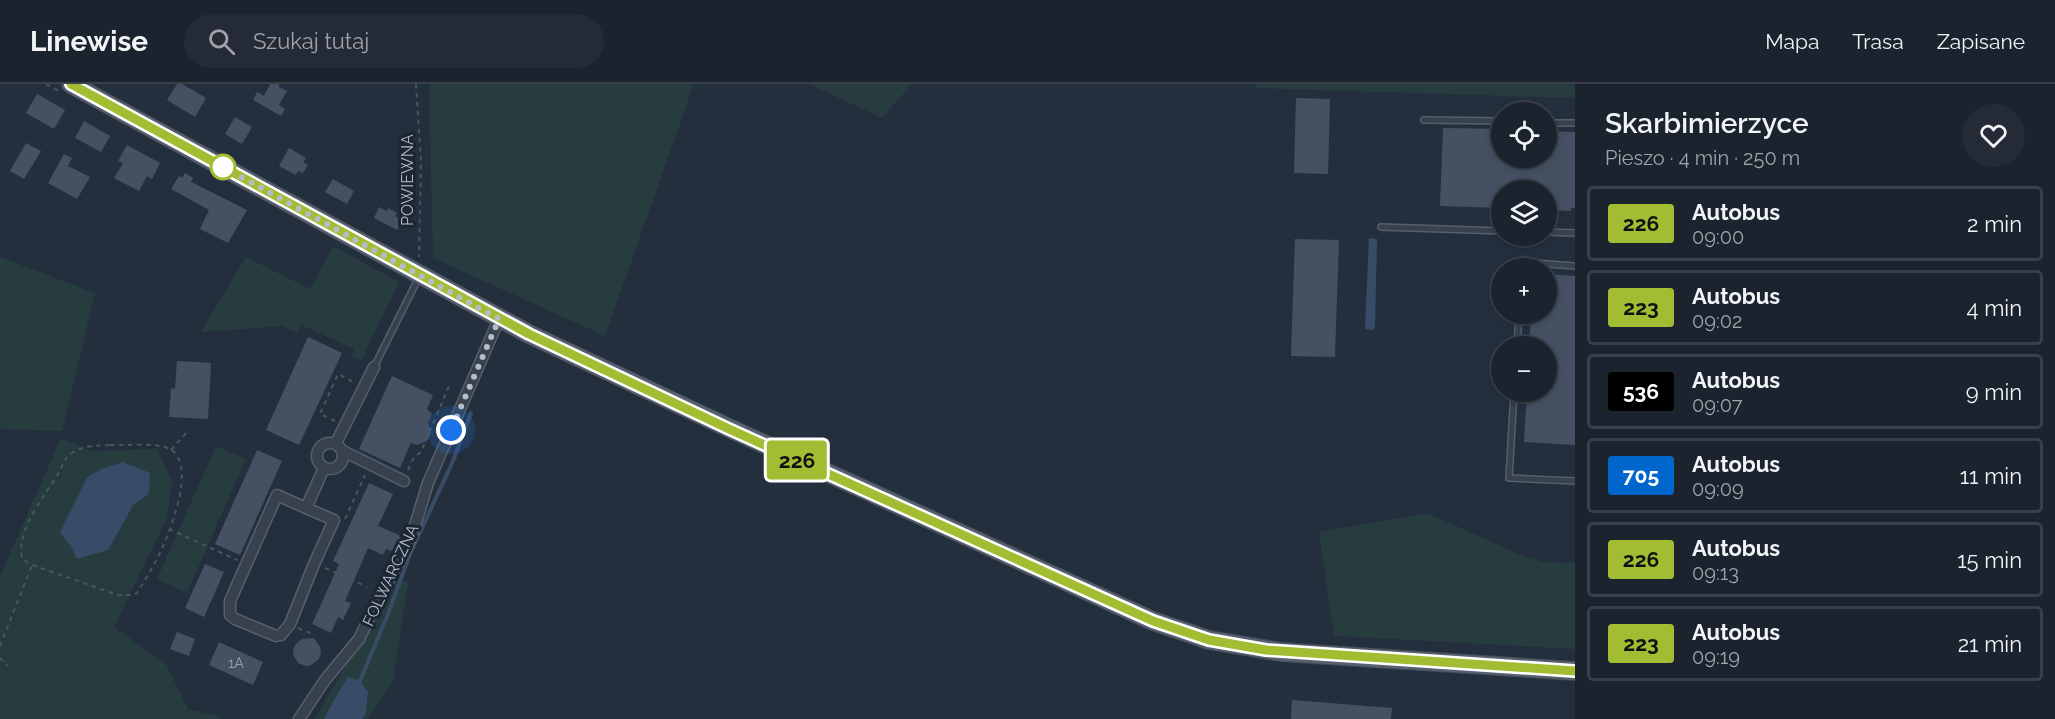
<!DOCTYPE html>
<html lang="pl">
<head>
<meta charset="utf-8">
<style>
	:root { --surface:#1b232e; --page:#242b36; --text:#f1f3f6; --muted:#a0a4aa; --line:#39404a }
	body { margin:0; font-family:Raleway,sans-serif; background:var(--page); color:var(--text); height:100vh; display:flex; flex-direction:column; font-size:22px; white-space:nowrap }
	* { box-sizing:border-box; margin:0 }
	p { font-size:20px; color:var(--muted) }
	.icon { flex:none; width:33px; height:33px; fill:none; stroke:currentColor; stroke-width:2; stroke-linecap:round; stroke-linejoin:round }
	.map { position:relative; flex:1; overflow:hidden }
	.details { display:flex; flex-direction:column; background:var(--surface); width:480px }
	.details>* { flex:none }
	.badge { padding:0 12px; border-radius:4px; font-size:21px; line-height:39px }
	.controls { position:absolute; left:1491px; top:18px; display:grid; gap:12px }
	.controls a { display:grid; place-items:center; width:66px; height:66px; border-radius:50%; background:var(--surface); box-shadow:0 3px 9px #0003,0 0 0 2px var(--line); font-size:30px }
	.you { position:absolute; width:30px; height:30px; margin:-15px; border:4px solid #fff; border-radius:50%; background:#1a73e8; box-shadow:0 0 0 9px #1a73e833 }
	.map>.badge { position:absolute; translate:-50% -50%; box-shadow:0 0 0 3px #fff }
	.round { display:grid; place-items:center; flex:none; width:63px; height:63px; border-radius:32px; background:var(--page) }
	.head { display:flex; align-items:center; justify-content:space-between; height:102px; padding:0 30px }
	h1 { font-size:28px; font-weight:600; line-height:45px }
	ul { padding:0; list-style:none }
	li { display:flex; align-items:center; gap:18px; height:75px; margin:0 12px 9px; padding:0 18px; border:3px solid var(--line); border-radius:6px }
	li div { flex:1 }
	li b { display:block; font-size:22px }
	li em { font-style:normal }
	li .badge { min-width:66px; font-weight:700; text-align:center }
	header { display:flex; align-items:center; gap:36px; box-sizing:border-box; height:84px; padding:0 30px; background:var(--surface); border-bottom:2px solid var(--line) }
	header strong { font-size:28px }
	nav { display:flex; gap:33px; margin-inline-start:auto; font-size:21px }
	.search { width:420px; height:54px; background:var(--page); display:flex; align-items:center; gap:15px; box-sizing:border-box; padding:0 21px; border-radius:33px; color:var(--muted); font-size:22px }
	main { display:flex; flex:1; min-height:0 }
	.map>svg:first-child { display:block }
</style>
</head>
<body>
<header>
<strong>Linewise</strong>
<div class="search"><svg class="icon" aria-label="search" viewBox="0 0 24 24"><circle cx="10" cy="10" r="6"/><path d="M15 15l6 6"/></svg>Szukaj tutaj</div>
<nav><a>Mapa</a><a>Trasa</a><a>Zapisane</a></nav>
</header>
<main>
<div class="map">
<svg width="1575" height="635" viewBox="0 0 1575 635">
	<rect width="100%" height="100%" fill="#242f3e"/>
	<g fill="#263c3f" fill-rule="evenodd">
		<path d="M 429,0 L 694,0 L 605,252 L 433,174 Z"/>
		<path d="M 809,0 L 912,0 L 882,34 Z"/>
		<path d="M 1256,0 L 1575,0 L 1575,14 L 1256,4 Z"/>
		<path d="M 333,162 L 399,198 L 361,277 L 351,273 L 354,265 L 301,241 L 297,249 L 281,242 L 201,248 L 246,173 L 310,205 Z"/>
		<path d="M 0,173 L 95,209 L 62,347 L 0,345 Z"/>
		<path d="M 61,354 L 91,367 L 157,365 L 172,397 L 167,434 L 114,543 L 166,580 L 188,625 L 218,632 L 221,635 L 0,635 L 0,492 ZM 148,410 L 134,420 L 108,466 L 77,475 L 70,461 Z"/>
		<path d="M 216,362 L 246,375 L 187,509 L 157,495 Z"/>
		<path d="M 1427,429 L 1521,471 L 1544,478 L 1575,479 L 1575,565 L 1334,552 L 1319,448 Z"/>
		<path d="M 395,496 L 408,498 L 393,597 L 368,635 L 315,635 Z"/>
	</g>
	<g fill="#394c67">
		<path d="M 1369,154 L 1377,155 L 1375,243 L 1373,246 L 1365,245 Z"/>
		<path d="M 123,378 L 150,389 L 149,410 L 134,420 L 108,466 L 77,475 L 70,461 L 60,449 L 87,393 L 102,385 Z"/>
		<path d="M 348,593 L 360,597 L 368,608 L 366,629 L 362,635 L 324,635 L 339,607 Z"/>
	</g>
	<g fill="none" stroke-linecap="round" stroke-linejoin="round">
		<path stroke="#394c67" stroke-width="4" d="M 360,597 L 388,530 L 410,470 L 453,377 L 471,329"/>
	</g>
	<g fill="#455162">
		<path d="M 177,0 L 182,0 L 206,14 L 195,33 L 167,16 Z"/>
		<path d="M 270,0 L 279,0 L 279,3 L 287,7 L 279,21 L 285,25 L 281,32 L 253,16 L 257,8 L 264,12 Z"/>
		<path d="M 37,10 L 65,26 L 54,45 L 26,29 Z"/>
		<path d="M 1296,14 L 1330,15 L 1328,90 L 1294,89 Z"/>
		<path d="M 235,33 L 252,43 L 242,60 L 225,50 Z"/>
		<path d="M 84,37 L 110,52 L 101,68 L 75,54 Z"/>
		<path d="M 1443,44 L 1502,45 L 1502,74 L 1546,74 L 1546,47 L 1575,48 L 1575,124 L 1571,124 L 1571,127 L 1546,126 L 1546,106 L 1502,106 L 1502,124 L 1440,122 Z"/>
		<path d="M 26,59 L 41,67 L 24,95 L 10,87 Z"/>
		<path d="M 127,61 L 160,79 L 152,95 L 147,92 L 139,107 L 114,94 L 123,79 L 118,77 Z"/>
		<path d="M 289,64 L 306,74 L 303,78 L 308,81 L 303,89 L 298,87 L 296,91 L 279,82 Z"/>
		<path d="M 64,70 L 72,74 L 68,82 L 90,93 L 77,115 L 48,99 Z"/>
		<path d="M 185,89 L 193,94 L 191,98 L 247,126 L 228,159 L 200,145 L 209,126 L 171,105 L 179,92 L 182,94 Z"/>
		<path d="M 333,95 L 354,107 L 347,120 L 325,108 Z"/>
		<path d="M 379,123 L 387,127 L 388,124 L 397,129 L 395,132 L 402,136 L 397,146 L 374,134 Z"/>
		<path d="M 1295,155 L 1339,156 L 1335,273 L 1291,272 Z"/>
		<path d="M 1546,190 L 1575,192 L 1575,361 L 1524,358 L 1527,308 L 1546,308 L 1546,262 L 1529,262 L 1531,230 L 1546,230 Z"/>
		<path d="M 308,253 L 342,269 L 299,361 L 266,346 Z"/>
		<path d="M 177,277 L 211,279 L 208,335 L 169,333 L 171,304 L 175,305 Z"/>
		<path d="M 392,292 L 433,311 L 427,325 L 432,330 L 428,339 L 431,349 L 427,357 L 417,361 L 411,359 L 400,384 L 359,365 Z"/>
		<path d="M 257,366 L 282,377 L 240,471 L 215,460 Z"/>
		<path d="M 369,399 L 393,410 L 378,442 L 399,451 L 401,458 L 398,465 L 391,467 L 386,465 L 383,471 L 368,464 L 345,517 L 351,519 L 343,536 L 338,533 L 331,549 L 312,540 L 339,480 L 333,477 Z"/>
		<path d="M 205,480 L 224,488 L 204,533 L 185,524 Z"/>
		<path d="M 177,548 L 195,555 L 189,572 L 170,565 Z"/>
		<path d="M 314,554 L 320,563 L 321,570 L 318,576 L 311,581 L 306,582 L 298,579 L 294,572 L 293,566 L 296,560 L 302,555 Z"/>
		<path d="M 219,558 L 263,578 L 253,601 L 209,581 Z"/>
		<path d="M 1292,616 L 1392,624 L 1391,635 L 1291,635 Z"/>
	</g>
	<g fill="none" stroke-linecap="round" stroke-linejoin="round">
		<g stroke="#565f6c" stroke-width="8">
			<g id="lane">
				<path d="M 1424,36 L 1502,37"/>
				<path d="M 1546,39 L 1575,39"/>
				<path d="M 1381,143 L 1502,147"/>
				<path d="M 1546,148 L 1575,149"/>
				<path d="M 1521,184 L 1522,178 L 1575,182"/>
				<path d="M 1517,262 L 1519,230"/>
				<path d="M 374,283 L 419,193"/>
				<path d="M 1514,308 L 1509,394 L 1575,397"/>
			</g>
		</g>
		<g stroke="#565f6c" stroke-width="13">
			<g id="street">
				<circle cx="330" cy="372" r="13"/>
				<path d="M 336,359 L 374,283"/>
				<path d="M 343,367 L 404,397"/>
				<path d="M 306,424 L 334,436 L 314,480 L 290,540 L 281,551 L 276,552 L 235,535 L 230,531 L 230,517 L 277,411 L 306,424 L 324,384"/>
				<path d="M 299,635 L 325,596 L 359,555 L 381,509 L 405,468 L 413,448 L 428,399 L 499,235"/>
			</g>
		</g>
		<g stroke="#414a57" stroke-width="20">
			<path id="primary" d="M 71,0 L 529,250 L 729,344 L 1153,537 L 1209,556 L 1281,568 L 1575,587"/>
		</g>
		<g stroke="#44595c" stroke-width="2" stroke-dasharray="4.5 4.5" stroke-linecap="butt">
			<path d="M 46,0 L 59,7"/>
			<path d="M 416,0 L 421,77 L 419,173"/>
			<path d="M 335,337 L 320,330 L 338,290 L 353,298"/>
			<path d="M 110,361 C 126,362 156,358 170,365 C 199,381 167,456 156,477 C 150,488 143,499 137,509 L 133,511 L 118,511 L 32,481 L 22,475 C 16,446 44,413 58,390 C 62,384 63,378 67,373 C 80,361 93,362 110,361 Z"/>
			<path d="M 171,366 L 187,348"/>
			<path d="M 408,386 L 414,373 L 421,368 L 449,302 L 446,301"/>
			<path d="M 345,435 L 365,391"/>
			<path d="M 169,445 L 237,476"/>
			<path d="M 325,484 L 367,503"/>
			<path d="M 298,544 L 315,551"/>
			<path d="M 0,562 L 32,481"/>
			<path d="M 0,574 L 8,582"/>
		</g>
		<use href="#lane" stroke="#38414e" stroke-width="5"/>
		<use href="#street" stroke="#38414e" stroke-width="10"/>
		<use href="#primary" stroke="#56606e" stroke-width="18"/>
	</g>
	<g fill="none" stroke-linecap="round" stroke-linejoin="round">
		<g stroke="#fff" stroke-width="14">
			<path id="line" d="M 71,0 L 529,250 L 729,345 L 1153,537 L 1209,556 L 1266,566 L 1575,587"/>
		</g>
		<use href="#line" stroke="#a2bd31" stroke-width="9"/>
		<path stroke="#b4bcc9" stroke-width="6" stroke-dasharray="0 10.8" d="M 223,83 L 499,235 L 451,346"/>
	</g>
	<circle fill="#fff" stroke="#a2bd31" stroke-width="3" cx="223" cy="83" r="12"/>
	<g text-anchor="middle" stroke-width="6" stroke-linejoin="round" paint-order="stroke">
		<g font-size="14" fill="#98a1af">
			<text x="236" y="584">1A</text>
		</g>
		<g font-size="16" fill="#b4bcc9" stroke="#1d2633">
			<text transform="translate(407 96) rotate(-90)" y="6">POWIEWNA</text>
			<text transform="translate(390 491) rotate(-65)" y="6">FOLWARCZNA</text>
		</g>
	</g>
</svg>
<div class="controls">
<a><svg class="icon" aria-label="locate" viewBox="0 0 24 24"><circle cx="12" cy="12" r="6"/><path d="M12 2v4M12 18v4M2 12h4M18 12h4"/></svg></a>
<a><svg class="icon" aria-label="layers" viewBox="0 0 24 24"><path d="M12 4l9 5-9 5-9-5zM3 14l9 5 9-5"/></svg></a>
<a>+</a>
<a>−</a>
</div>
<div class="you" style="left:451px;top:346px"></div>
<b class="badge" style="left:797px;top:376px;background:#a2bd31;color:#111">226</b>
</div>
<section class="details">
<div class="head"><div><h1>Skarbimierzyce</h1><p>Pieszo · 4 min · 250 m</p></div><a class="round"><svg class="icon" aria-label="heart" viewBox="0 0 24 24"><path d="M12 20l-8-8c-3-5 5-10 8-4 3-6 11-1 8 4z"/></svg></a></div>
<ul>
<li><span class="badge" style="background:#a2bd31;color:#111">226</span><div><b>Autobus</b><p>09:00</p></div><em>2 min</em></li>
<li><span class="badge" style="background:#a2bd31;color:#111">223</span><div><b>Autobus</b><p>09:02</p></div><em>4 min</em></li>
<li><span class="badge" style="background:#000;color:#fff">536</span><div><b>Autobus</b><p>09:07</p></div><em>9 min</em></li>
<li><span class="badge" style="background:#06c;color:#fff">705</span><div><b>Autobus</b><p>09:09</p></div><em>11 min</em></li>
<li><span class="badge" style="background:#a2bd31;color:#111">226</span><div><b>Autobus</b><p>09:13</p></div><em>15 min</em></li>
<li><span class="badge" style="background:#a2bd31;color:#111">223</span><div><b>Autobus</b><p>09:19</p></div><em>21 min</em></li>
</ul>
</section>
</main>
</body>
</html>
